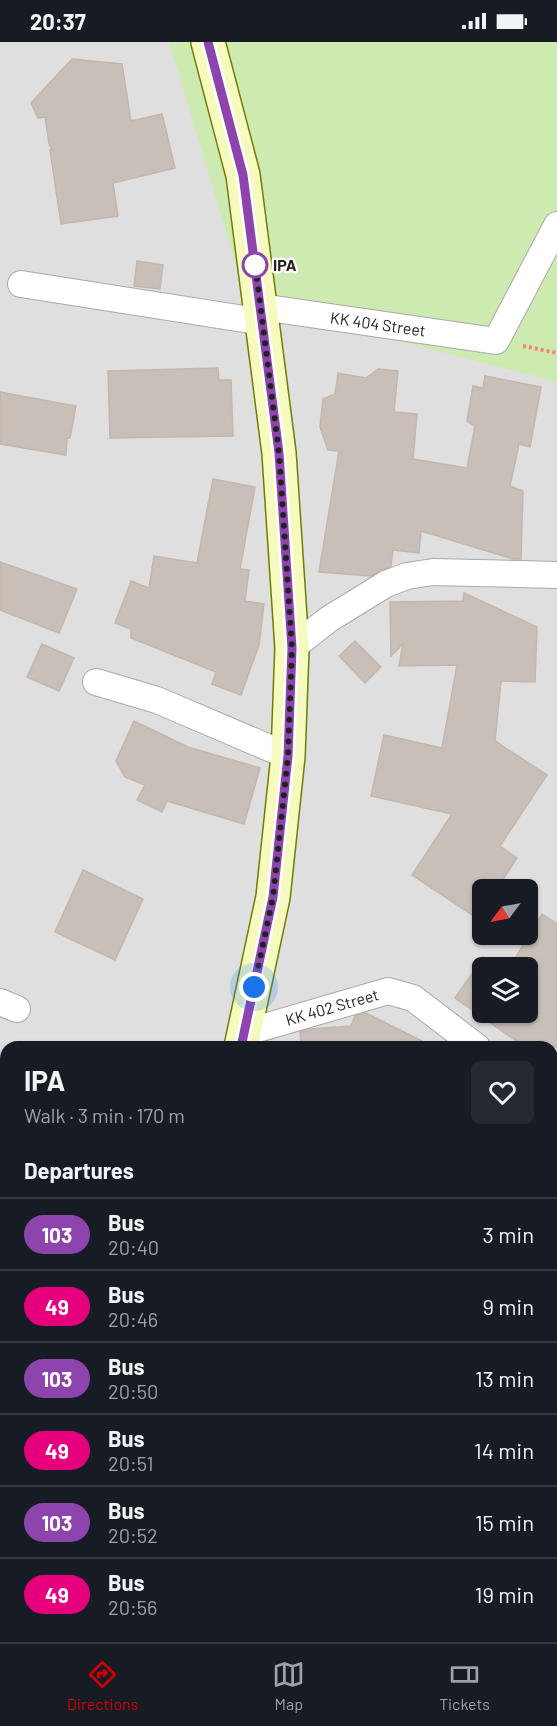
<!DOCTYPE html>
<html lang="en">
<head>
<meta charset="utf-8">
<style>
	:root { --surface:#171b24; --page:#242831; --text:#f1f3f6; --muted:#9ea1a6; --line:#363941; --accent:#d40000 }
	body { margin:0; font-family:Barlow,sans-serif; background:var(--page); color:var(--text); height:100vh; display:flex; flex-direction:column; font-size:22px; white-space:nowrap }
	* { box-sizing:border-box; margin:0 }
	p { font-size:20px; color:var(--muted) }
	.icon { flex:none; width:33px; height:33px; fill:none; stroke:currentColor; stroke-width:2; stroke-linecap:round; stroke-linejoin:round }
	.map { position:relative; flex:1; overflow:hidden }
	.sheet { position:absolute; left:0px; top:999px; width:558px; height:602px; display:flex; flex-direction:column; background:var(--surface); border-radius:18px 18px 0 0; box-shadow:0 2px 4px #0004 }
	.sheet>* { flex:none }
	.badge { padding:0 12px; border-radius:20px; font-size:21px; line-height:39px }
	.needle { width:39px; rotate:238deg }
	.fabs { position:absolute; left:472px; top:837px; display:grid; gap:12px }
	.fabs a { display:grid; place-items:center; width:66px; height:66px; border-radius:9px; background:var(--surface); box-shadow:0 2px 4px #0004; font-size:30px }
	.you { position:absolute; width:30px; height:30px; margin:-15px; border:4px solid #fff; border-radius:50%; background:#1a73e8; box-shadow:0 0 0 9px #1a73e833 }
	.map>.badge { position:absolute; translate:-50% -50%; box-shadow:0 0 0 3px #fff }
	h2 { padding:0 24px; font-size:22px; line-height:54px }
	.round { display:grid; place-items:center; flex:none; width:63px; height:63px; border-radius:9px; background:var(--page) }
	.overview { display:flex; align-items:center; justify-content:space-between; height:102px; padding:0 24px }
	h1 { font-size:28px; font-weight:700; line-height:45px }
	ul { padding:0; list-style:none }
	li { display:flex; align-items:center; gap:18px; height:72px; padding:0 24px; border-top:2px solid var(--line) }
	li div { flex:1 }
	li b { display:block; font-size:22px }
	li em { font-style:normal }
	li .badge { min-width:66px; font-weight:700; text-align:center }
	.status { display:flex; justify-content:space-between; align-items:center; height:42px; padding:0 30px; background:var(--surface); direction:ltr }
	.status svg { height:16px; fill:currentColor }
	.tabs { display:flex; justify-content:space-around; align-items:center; height:84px; border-top:2px solid var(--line); background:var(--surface); font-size:16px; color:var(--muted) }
	.tabs a { display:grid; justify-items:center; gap:3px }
	.tabs .active { color:var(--accent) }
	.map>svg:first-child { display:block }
</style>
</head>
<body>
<div class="status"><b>20:37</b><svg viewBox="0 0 49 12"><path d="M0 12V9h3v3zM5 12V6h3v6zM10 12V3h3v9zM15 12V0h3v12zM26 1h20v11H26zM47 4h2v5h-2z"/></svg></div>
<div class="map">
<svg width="557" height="1600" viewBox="0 0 557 1600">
	<rect width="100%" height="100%" fill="#f2efe9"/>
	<path fill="#e0dfdf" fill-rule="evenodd" d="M 0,0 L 557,0 L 557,1600 L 0,1600 ZM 483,848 L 528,848 L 528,892 L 483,892 ZM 483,926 L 528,926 L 528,970 L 483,970 ZM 6,1005 L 552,1005 L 552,1594 L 6,1594 Z"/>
	<path fill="#cdebb0" d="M 169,0 L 557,0 L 557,340 L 247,260 Z"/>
	<g fill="#c7bfb8" stroke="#c4b6ab" stroke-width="1.5">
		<path d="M 72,17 L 122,22 L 131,79 L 162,72 L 175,126 L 113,141 L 118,174 L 61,182 L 50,108 L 52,108 L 49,101 L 45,75 L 38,76 L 31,61 Z"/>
		<path d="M 137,219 L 163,223 L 160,247 L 134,244 Z"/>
		<path d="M 218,326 L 219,338 L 231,338 L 233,394 L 110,396 L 108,329 Z"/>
		<path d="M 378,327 L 398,329 L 394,370 L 417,372 L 413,417 L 467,426 L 475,384 L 467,379 L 473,344 L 483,346 L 485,334 L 541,345 L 530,405 L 519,402 L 510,444 L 523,449 L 521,517 L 513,517 L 421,489 L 419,511 L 393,508 L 391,524 L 371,534 L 319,530 L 339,409 L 328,408 L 320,385 L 323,357 L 335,352 L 338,331 L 366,336 Z"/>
		<path d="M 0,350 L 76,364 L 70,396 L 67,396 L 66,413 L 0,402 Z"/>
		<path d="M 213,437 L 255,445 L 240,527 L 249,528 L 245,559 L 264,562 L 259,603 L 241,653 L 212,642 L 216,630 L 131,596 L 131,587 L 115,581 L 131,539 L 149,546 L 154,514 L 197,521 Z"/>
		<path d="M 0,520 L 77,547 L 59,591 L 0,568 Z"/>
		<path d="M 464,551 L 537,585 L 535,640 L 501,639 L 495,699 L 547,733 L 500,804 L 517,816 L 496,848 L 483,848 L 483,880 L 412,833 L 452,772 L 371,754 L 384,693 L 442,706 L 457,623 L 399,624 L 403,602 L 391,614 L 390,560 L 463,559 Z"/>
		<path d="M 355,599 L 381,625 L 365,641 L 339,614 Z"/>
		<path d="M 42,602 L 74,616 L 59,649 L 27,635 Z"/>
		<path d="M 134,679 L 188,705 L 260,726 L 244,782 L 167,759 L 162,770 L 137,758 L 145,743 L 125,735 L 116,719 Z"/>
		<path d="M 83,828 L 143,857 L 115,918 L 55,890 Z"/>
		<path d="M 542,872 L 557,882 L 557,1005 L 525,1005 L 455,956 L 483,916 L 483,970 L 528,970 L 528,926 L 509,926 Z"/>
		<path d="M 366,971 L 434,1005 L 301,1005 L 300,990 L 311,987 L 351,984 L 355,974 Z"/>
	</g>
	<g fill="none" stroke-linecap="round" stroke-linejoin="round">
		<g stroke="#a9a9a9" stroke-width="28">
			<g id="street">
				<path d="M 21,242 L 263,280"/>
				<path d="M 261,265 L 496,299 L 557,183"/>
				<path d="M 292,606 L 329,577 L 386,542 L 407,534 L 433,530 L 557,533"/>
				<path d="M 96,640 L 157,658 L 288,714"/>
				<path d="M 0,960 L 17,967"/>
				<path d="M 244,991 L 388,949 L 413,956 L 477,1005"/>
				<path d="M 552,1062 L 557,1066"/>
				<path d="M 0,1579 L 6,1581"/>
				<path d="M 43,1594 L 58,1600"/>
			</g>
		</g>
		<g stroke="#707d05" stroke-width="36">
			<g id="secondary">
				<path d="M 208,0 L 243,133 L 279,411 L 292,606 L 288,714 L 273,855 L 241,1005"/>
				<path d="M 89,1600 L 90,1594"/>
			</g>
		</g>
		<path stroke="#fa8072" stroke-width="4" stroke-dasharray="3 3" stroke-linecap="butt" d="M 523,304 L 557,311"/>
		<use href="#street" stroke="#fff" stroke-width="26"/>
		<use href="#secondary" stroke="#f7fabf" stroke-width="33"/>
	</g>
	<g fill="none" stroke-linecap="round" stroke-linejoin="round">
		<g stroke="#fff" stroke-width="14">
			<path id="line" d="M 208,0 L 243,133 L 279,411 L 292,606 L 288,714 L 273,855 L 241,1005"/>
		</g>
		<use href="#line" stroke="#8e44ad" stroke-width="9"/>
		<path stroke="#222" stroke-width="6" stroke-dasharray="0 10.8" d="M 254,945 L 273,855 L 288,714 L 292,606 L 279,411 L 255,221 L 255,223"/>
	</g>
	<circle fill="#fff" stroke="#8e44ad" stroke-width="3" cx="255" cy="223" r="12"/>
	<g text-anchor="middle" stroke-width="4.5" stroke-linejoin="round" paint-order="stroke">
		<g font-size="16" font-weight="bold" fill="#222" stroke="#fff" text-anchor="start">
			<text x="273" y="229">IPA</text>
		</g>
		<g font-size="16" fill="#222" stroke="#fff">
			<text transform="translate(378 282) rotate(8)" y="6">KK 404 Street</text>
			<text transform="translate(332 965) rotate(-16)" y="6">KK 402 Street</text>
		</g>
	</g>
</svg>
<div class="fabs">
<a><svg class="needle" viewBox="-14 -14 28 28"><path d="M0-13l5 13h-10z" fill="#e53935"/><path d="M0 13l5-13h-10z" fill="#9ea1a6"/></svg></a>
<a><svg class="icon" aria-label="layers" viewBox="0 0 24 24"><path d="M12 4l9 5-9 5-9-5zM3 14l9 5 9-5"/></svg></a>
</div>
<div class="you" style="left:254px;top:945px"></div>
<section class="sheet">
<div class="overview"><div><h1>IPA</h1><p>Walk · 3 min · 170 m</p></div><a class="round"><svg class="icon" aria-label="heart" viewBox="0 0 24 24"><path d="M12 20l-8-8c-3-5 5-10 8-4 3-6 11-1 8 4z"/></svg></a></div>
<h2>Departures</h2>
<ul>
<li><span class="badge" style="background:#8e44ad;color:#fff">103</span><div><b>Bus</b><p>20:40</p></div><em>3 min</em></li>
<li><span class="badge" style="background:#e6007e;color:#fff">49</span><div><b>Bus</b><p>20:46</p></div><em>9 min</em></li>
<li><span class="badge" style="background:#8e44ad;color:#fff">103</span><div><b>Bus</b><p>20:50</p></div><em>13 min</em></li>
<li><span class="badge" style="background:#e6007e;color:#fff">49</span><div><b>Bus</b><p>20:51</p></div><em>14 min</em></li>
<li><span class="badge" style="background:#8e44ad;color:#fff">103</span><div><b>Bus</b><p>20:52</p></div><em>15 min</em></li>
<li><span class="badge" style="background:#e6007e;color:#fff">49</span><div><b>Bus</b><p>20:56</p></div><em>19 min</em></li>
</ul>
</section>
</div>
<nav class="tabs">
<a class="active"><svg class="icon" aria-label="directions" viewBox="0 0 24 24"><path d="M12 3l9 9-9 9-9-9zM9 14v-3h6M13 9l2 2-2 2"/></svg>Directions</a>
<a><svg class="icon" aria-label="map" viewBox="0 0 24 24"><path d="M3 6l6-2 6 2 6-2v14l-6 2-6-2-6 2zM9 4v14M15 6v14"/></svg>Map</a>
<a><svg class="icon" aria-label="tickets" viewBox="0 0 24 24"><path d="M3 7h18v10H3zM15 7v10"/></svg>Tickets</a>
</nav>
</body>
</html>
